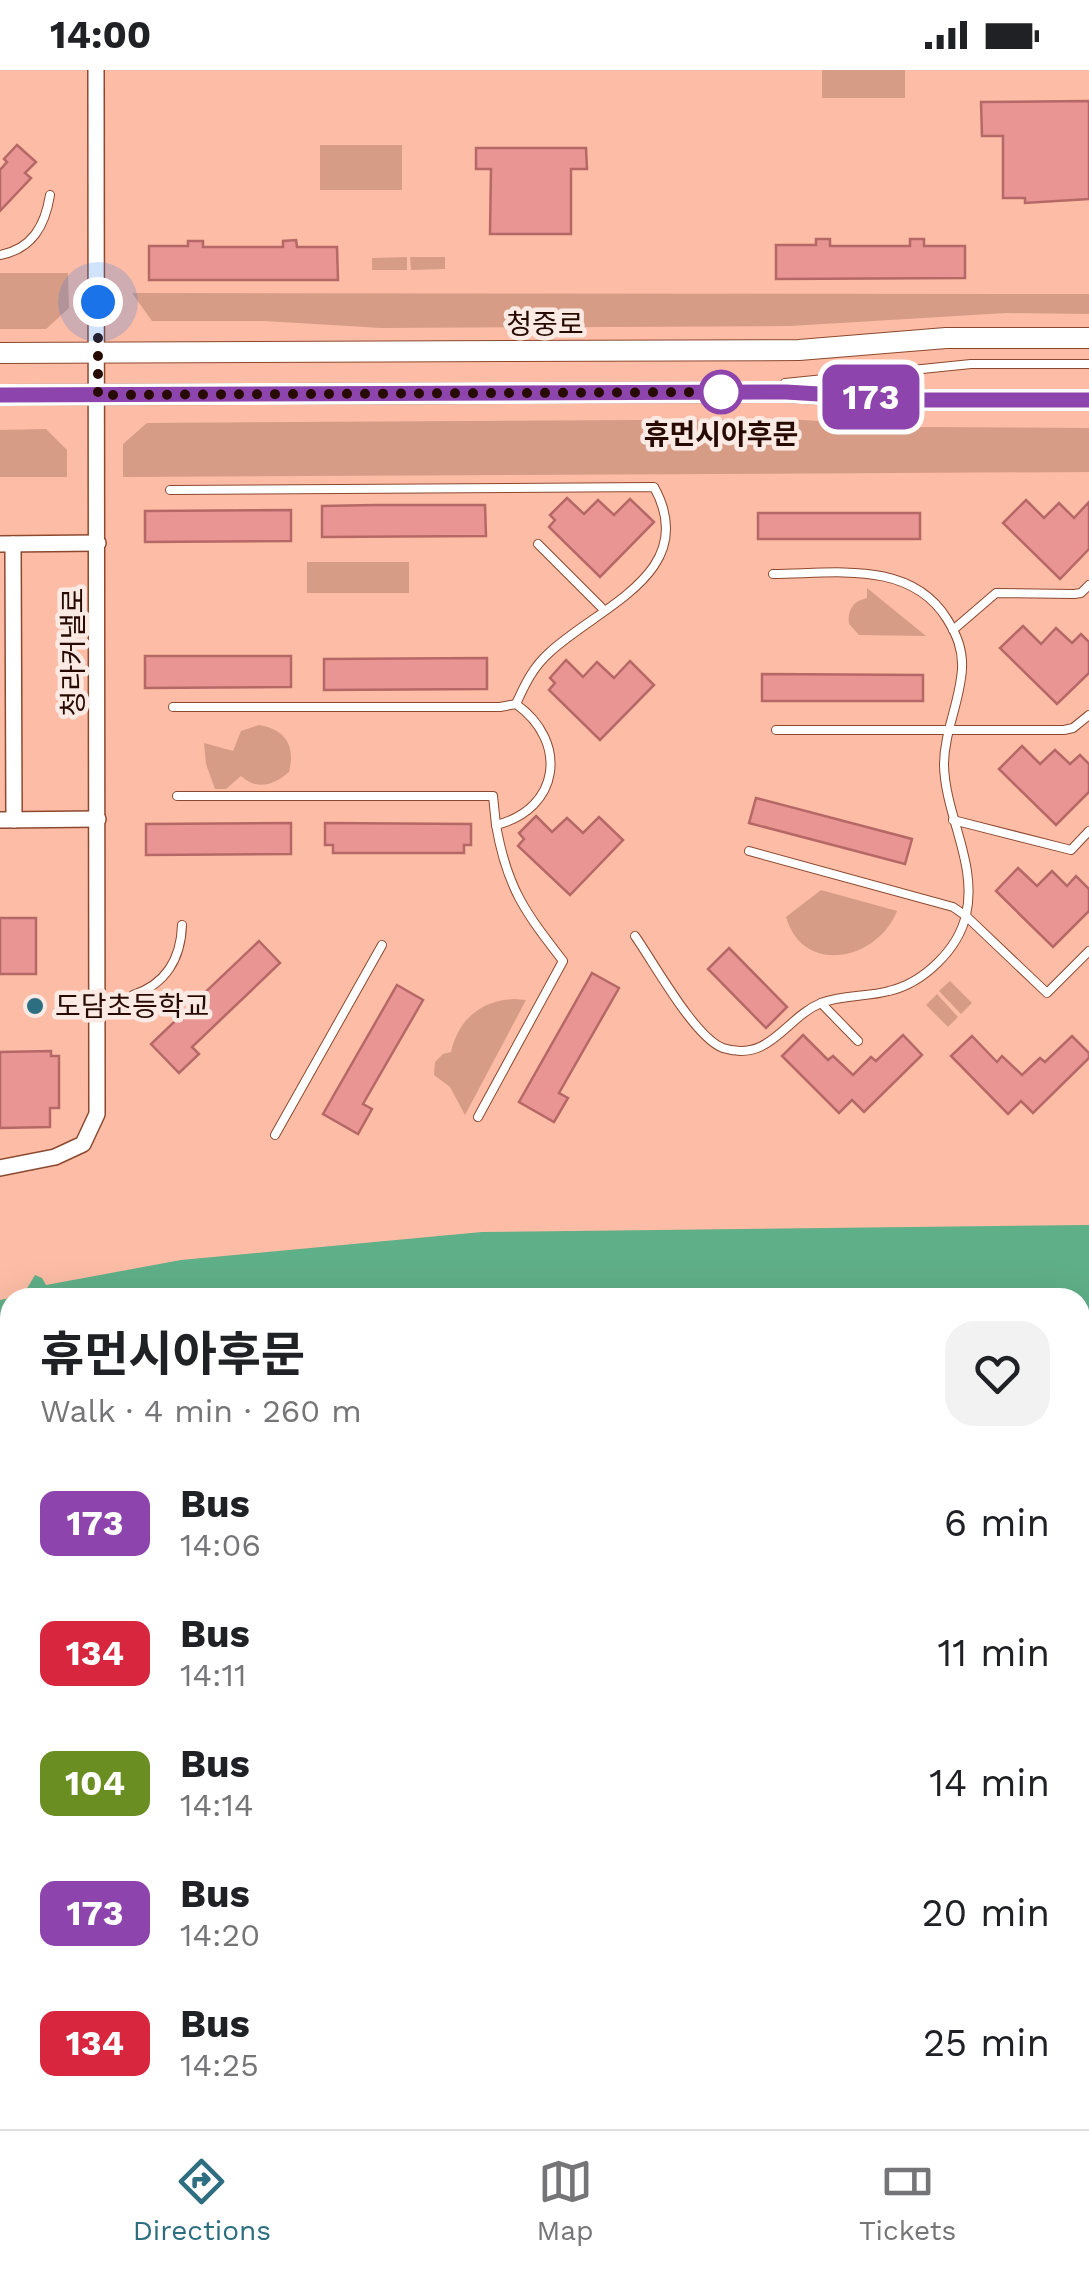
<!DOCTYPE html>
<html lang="en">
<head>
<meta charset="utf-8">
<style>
	:root { --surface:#fff; --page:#f2f2f2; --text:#202124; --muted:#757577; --line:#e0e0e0; --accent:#2d6e81 }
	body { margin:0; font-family:"Work Sans","Noto Sans KR",sans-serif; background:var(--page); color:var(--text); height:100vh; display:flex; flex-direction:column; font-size:38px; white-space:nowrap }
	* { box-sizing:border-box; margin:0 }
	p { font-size:32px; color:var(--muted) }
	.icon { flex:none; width:55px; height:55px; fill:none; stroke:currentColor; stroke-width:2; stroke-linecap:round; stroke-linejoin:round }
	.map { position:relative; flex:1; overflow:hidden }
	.details { position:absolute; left:0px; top:1218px; width:1090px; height:842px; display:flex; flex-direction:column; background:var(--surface); border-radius:30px 30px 0 0; box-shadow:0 10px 40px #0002 }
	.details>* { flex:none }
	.badge { padding:0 20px; border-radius:15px; font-size:35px; line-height:65px }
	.you { position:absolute; width:50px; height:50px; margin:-25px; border:8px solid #fff; border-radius:50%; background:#1a73e8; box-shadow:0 0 0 15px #1a73e833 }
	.map>.badge { position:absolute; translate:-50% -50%; box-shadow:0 0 0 5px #fff }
	.round { display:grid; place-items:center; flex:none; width:105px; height:105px; border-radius:30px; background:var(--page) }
	.summary { display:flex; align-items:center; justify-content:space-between; height:170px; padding:0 40px }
	h1 { font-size:48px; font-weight:700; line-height:75px }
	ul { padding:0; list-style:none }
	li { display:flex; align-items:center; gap:30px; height:130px; padding:0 40px }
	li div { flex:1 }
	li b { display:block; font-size:38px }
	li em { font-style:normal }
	li .badge { min-width:110px; font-weight:700; text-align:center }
	.status { display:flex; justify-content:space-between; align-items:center; height:70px; padding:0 50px; background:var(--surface); direction:ltr }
	.status svg { height:28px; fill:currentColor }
	.tabs { display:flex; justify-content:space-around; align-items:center; height:140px; border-top:2px solid var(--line); background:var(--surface); font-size:28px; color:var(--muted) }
	.tabs a { display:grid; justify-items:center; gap:5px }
	.tabs .selected { color:var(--accent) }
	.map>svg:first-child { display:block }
</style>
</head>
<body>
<div class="status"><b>14:00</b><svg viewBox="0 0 49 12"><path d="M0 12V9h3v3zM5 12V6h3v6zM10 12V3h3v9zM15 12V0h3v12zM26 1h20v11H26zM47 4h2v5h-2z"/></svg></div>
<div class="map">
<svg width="1089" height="2059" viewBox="0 0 1089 2059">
	<rect width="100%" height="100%" fill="#fcbca5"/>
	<g fill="#d79c86">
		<rect x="822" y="0" width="83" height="28"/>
		<path d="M 402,75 L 402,120 L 320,120 L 320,75 Z"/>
		<path d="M 407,187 L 407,200 L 372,200 L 372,188 Z"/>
		<path d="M 410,187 L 445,187 L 445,199 L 411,200 Z"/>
		<path d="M 0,203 L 68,203 L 69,238 L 46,259 L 0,259 Z"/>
		<path d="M 132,223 L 1089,224 L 1089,244 L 1006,243 L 790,256 L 381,258 L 264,251 L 152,251 Z"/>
		<path d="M 787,349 L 913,357 L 1089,358 L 1089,402 L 123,407 L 123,374 L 147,353 Z"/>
		<path d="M 46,359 L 67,380 L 67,407 L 0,407 L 0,360 Z"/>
		<rect x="307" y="492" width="102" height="31"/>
		<path d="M 867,518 L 926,566 L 859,565 L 849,554 C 847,540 853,531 867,528 Z"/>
		<path d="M 259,655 C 285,659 296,676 289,702 C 274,715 257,721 241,706 L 226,719 L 215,719 L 206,694 L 204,673 L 233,681 L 241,661 Z"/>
		<path d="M 821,820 L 897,841 C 877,891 803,906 786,847 Z"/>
		<path d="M 950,911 L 972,933 L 961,944 L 939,921 Z"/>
		<path d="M 937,924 L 958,947 L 948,957 L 926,935 Z"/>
		<path d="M 514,929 L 526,930 L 465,1045 L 450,1017 L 434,1005 L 435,992 L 443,984 L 451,982 C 458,950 481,930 514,929 Z"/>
		<path d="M 1080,1626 L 1089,1627 L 1089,1765 L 1080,1765 Z"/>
		<path d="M 10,1665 L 10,1819 L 0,1821 L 0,1668 Z"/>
		<path d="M 1089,1818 L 1089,2059 L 1079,2059 L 1080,2050 Z"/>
	</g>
	<g fill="#5faf88">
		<path d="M 1089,1155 L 1089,1269 L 1080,1269 L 1080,1228 L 11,1227 L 23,1225 L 35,1205 L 42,1208 L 46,1215 L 181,1190 L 482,1162 Z"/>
		<path d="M 10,1228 L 10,1368 L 0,1370 L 0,1230 Z"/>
	</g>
	<g fill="#e89594" stroke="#b66867" stroke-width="2.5">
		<path d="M 1089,31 L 1089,129 L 1025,133 L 1025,128 L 1003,128 L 1003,66 L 982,66 L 981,32 Z"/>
		<path d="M 17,75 L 36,92 L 25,103 L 31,108 L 0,141 L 0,100 L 7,92 L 4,89 Z"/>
		<path d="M 476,78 L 586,78 L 587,99 L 571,99 L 571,164 L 490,164 L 491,99 L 476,99 Z"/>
		<path d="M 816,169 L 830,169 L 830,176 L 910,176 L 910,169 L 924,169 L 924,176 L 965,176 L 965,208 L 776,209 L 776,175 L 816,175 Z"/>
		<path d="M 296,170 L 297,177 L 337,177 L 338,210 L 149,210 L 149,176 L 188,176 L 188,171 L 203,171 L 203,177 L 283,177 L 283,171 Z"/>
		<path d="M 567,428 L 584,444 L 598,430 L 614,445 L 630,429 L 654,452 L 600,507 L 549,457 L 555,450 L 550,445 Z"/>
		<path d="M 1026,430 L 1044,448 L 1059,433 L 1074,448 L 1089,432 L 1089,479 L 1060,509 L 1003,453 Z"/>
		<path d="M 376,435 L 485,435 L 486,466 L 322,467 L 322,436 Z"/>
		<path d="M 291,440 L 291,471 L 145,472 L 145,441 Z"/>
		<rect x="758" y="443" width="162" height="26"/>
		<path d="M 1023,556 L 1041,574 L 1056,558 L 1072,573 L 1081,564 L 1089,572 L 1089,603 L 1057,634 L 1000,578 Z"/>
		<path d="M 145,586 L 291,586 L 291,617 L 145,618 Z"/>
		<path d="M 487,588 L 487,619 L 324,620 L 324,589 Z"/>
		<path d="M 566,590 L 583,607 L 597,592 L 614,608 L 630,591 L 654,615 L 600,670 L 549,620 L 555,613 L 550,608 Z"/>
		<path d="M 762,604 L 923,605 L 923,631 L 762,631 Z"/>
		<path d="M 1022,676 L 1040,694 L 1055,680 L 1070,694 L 1080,685 L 1089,694 L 1089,722 L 1056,755 L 999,699 Z"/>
		<path d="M 756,728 L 912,769 L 905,794 L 749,753 Z"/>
		<path d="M 536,746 L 552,762 L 567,748 L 583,763 L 599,747 L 623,770 L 570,825 L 518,776 L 524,769 L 519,763 Z"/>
		<path d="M 291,753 L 291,784 L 146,785 L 146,754 Z"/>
		<path d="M 325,753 L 471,754 L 471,775 L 464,775 L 464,783 L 333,783 L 333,775 L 325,775 Z"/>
		<path d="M 1018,798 L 1037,816 L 1052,801 L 1067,816 L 1076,806 L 1089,819 L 1089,841 L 1053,877 L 996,821 Z"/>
		<rect x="0" y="848" width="36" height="56"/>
		<path d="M 259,871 L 280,893 L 192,977 L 199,984 L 179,1003 L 151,974 Z"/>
		<path d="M 729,878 L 787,937 L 766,958 L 708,899 Z"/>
		<path d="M 592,903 L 619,918 L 559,1023 L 568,1028 L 554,1052 L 519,1032 Z"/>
		<path d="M 397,915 L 423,930 L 363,1034 L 372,1039 L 358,1064 L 323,1044 Z"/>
		<path d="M 803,965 L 828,990 L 833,986 L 853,1005 L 871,987 L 876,991 L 903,965 L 922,985 L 864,1042 L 852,1030 L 839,1043 L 782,986 Z"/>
		<path d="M 972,966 L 997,992 L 1002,986 L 1022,1005 L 1040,988 L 1045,992 L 1072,966 L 1089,983 L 1089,988 L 1033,1043 L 1021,1031 L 1008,1044 L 951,986 Z"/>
		<path d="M 51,981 L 51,986 L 59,986 L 59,1038 L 50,1038 L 50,1057 L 0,1058 L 0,982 Z"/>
	</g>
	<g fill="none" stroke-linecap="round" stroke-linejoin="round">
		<g stroke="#8d492f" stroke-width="10">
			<g id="service">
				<path d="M 0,185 C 32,179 45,156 50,125"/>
				<path d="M 785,313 L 971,294 L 1089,294"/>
				<path d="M 170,420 L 654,417 C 701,502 600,536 550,582 C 533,597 525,614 516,634 C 569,672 560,739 496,755 C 507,818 525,842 563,891 L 478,1047"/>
				<path d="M 538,474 L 604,540"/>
				<path d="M 953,560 L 996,523 L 1074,524 L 1081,523 L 1089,515"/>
				<path d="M 173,637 L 500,637 L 516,634"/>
				<path d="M 776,660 L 1064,660 L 1073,658 L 1089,645"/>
				<path d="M 177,726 L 493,726 L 496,755"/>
				<path d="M 953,750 L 1071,780 L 1089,761"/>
				<path d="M 749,781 L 953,837 L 966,846 L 1047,923 L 1089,881"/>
				<path d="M 635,866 C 654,893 695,968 723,978 C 770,993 785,948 821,933 C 842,925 867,927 889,921 C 923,913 958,880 966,845 C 978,794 945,745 944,695 C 944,662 960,632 962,599 C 963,580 957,565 947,549 C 910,489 832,504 773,504"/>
				<path d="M 133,925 C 166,914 181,888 182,855"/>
				<path d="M 821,933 L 858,971"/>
				<path d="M 275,1065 L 382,875"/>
			</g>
		</g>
		<g stroke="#8d492f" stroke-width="18">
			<g id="minor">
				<path d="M 0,474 L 98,473"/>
				<path d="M 13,474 L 14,750"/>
				<path d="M 0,750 L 98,749"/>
				<path d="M 0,1098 L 55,1087 L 83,1074 L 97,1044 L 96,0"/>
			</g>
		</g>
		<g stroke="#8d492f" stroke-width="22">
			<g id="tertiary">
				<path d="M 0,283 L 799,280 L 946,268 L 1089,268"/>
				<path d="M 0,325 L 786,322 L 919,330 L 1089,330"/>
				<path d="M 0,1553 L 10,1551"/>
			</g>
		</g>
		<g stroke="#8d492f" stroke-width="25">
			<g id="secondary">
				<path d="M 1080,1492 L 1089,1490"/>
				<path d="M 1080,1592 L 1089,1594"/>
				<path d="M 0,1651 L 10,1649"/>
			</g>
		</g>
		<g stroke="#8d492f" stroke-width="30">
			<g id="trunk">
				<path d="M 1080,1534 L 1086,1534"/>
				<path d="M 1080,1562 L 1088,1562"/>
				<path d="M 0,1577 L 10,1575"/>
				<path d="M 0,1624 L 10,1622"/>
			</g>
		</g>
		<use href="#service" stroke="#fff" stroke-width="8"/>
		<use href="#minor" stroke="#fff" stroke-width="15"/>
		<use href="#tertiary" stroke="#fff" stroke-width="20"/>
		<use href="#secondary" stroke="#fff" stroke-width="22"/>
		<use href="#trunk" stroke="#fff" stroke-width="28"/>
	</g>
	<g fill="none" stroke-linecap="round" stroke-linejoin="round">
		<g stroke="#fff" stroke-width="22">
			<path id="line" d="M 0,325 L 786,322 L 918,330 L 1089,330"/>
		</g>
		<use href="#line" stroke="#8e44ad" stroke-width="15"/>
		<path stroke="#270b03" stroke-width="10" stroke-dasharray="0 18" d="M 98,232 L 98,325 L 721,322"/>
	</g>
	<circle fill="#fff" stroke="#8e44ad" stroke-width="5" cx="721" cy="322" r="20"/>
	<circle fill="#2d6e81" stroke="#fbeae4" stroke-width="4" cx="35" cy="936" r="10"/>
	<g text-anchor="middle" stroke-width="9" stroke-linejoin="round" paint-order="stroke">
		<g font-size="28" fill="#270b03" stroke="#fbeae4">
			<text x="545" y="264">청중로</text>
			<text transform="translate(73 582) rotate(-90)" y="10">청라커낼로</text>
		</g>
		<g font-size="28" font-weight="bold" fill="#270b03" stroke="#fbeae4">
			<text x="721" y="374">휴먼시아후문</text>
		</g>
		<g font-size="28" fill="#270b03" stroke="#fbeae4" text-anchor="start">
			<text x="55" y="946">도담초등학교</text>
		</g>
	</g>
</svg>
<div class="you" style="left:98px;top:232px"></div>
<b class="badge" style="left:871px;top:327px;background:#8e44ad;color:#fff">173</b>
<section class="details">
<div class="summary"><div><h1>휴먼시아후문</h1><p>Walk · 4 min · 260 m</p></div><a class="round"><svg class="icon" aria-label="heart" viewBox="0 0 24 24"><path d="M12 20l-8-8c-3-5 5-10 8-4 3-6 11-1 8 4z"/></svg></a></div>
<ul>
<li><span class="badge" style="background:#8e44ad;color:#fff">173</span><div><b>Bus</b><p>14:06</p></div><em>6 min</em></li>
<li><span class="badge" style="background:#d7263d;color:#fff">134</span><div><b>Bus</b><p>14:11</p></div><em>11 min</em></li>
<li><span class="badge" style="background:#6b8e23;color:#fff">104</span><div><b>Bus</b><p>14:14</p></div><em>14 min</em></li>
<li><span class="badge" style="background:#8e44ad;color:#fff">173</span><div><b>Bus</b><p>14:20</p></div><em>20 min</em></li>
<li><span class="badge" style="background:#d7263d;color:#fff">134</span><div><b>Bus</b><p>14:25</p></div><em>25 min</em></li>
</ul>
</section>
</div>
<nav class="tabs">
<a class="selected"><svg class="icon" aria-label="directions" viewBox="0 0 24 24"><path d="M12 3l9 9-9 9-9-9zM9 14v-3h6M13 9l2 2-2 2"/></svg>Directions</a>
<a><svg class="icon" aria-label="map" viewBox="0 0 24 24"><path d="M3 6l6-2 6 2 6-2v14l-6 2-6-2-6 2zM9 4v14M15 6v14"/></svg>Map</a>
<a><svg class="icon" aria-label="tickets" viewBox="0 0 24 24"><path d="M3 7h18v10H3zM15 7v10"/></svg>Tickets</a>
</nav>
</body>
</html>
